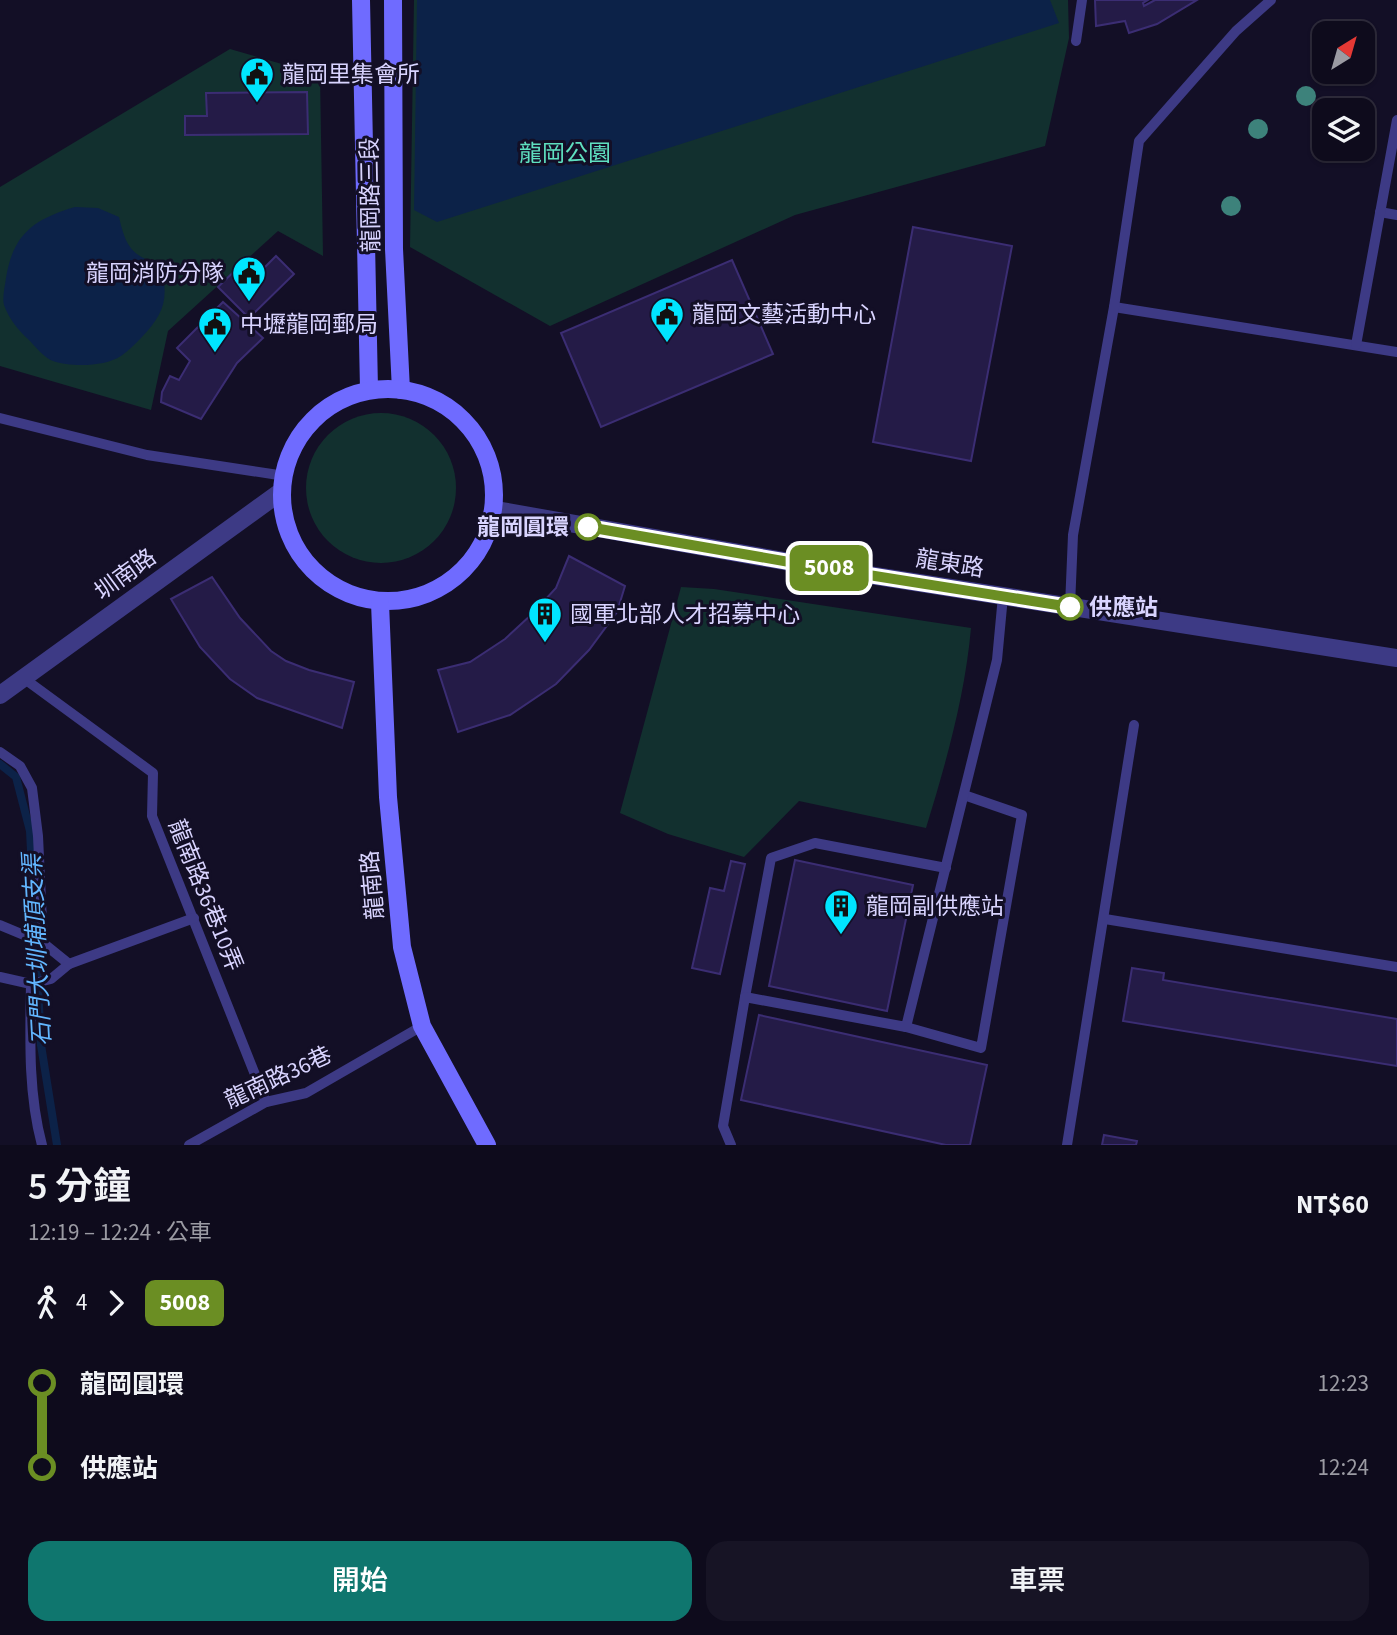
<!DOCTYPE html>
<html lang="zh-TW">
<head>
<meta charset="utf-8">
<style>
	:root { --surface:#0e0b1c; --page:#171425; --text:#f1f3f6; --muted:#9b9ba3; --line:#2e2b3b; --accent:#0f766e }
	body { margin:0; font-family:"Source Sans 3","Noto Sans TC",sans-serif; background:var(--page); color:var(--text); height:100vh; display:flex; flex-direction:column; font-size:26px; white-space:nowrap }
	* { box-sizing:border-box; margin:0 }
	p { font-size:23px; color:var(--muted) }
	.icon { flex:none; width:38px; height:38px; fill:none; stroke:currentColor; stroke-width:2; stroke-linecap:round; stroke-linejoin:round }
	.map { position:relative; height:1145px; overflow:hidden }
	.details { display:flex; flex-direction:column; background:var(--surface); flex:1 }
	.details>* { flex:none }
	.badge { padding:0 14px; border-radius:10px; font-size:24px; line-height:46px }
	.needle { width:46px; rotate:37deg }
	.controls { position:absolute; left:1312px; top:21px; display:grid; gap:14px }
	.controls a { display:grid; place-items:center; width:63px; height:63px; border-radius:14px; background:var(--surface); box-shadow:0 2px 5px #0004,0 0 0 2px var(--line); font-size:35px }
	.map>.badge { position:absolute; translate:-50% -50%; box-shadow:0 0 0 4px #fff }
	.legs { display:flex; align-items:center; gap:10px; height:77px; padding:0 28px; font-size:23px }
	.legs p { margin-inline-start:auto }
	.headline { display:flex; align-items:center; justify-content:space-between; height:119px; padding:0 28px }
	h1 { font-size:38px; font-weight:600; line-height:52px }
	.action { display:flex; gap:14px; margin-top:auto; padding:14px 28px }
	.action a { flex:1; height:80px; border-radius:21px; background:var(--accent); color:#fff; font-size:28px; font-weight:600; line-height:80px; text-align:center }
	.action a+a { background:var(--page); color:var(--text) }
	ul { padding:0 28px; list-style:none }
	li { display:flex; align-items:center; gap:24px; height:84px; font-size:26px }
	li i { display:grid; place-items:center; width:10px; height:100%; margin:0 9px; background:currentColor }
	li i::after { content:''; width:18px; height:18px; margin:-9px; border:5px solid; border-radius:50%; background:var(--surface) }
	li p { margin-inline-start:auto }
	li:first-child i { background:linear-gradient(#0000 50%,currentColor 0) }
	li:last-child i { background:linear-gradient(currentColor 50%,#0000 0) }
	.map>svg:first-child { display:block }
</style>
</head>
<body>
<div class="map">
<svg width="1397" height="1145" viewBox="0 0 1397 1145">
	<rect width="100%" height="100%" fill="#130f26"/>
	<g fill="#12302f">
		<path d="M 414,0 L 1068,0 L 1069,38 L 1045,146 L 795,215 L 550,326 L 410,247 Z"/>
		<path d="M 230,49 L 320,75 L 323,256 L 278,231 L 168,331 L 151,410 L 0,366 L 0,187 Z"/>
		<circle cx="381" cy="488" r="75"/>
		<path d="M 681,587 L 714,589 L 971,628 C 965,696 946,763 926,828 L 799,801 L 744,857 L 668,834 L 620,813 Z"/>
	</g>
	<g fill="#0c2248">
		<path d="M 417,0 L 1050,0 L 1059,23 L 437,222 L 414,210 Z"/>
		<path d="M 75,207 L 98,208 L 119,217 C 126,247 131,255 160,265 C 170,298 164,314 141,338 C 135,344 128,351 121,356 C 104,367 71,367 53,361 C 44,358 35,346 29,340 C 18,330 9,319 4,305 C 2,298 5,286 6,278 C 13,234 34,219 75,207 Z"/>
	</g>
	<g fill="none" stroke-linecap="round" stroke-linejoin="round">
		<path stroke="#0c2248" stroke-width="8" d="M 0,764 L 16,777 L 30,831 L 41,1045 L 57,1145"/>
	</g>
	<g fill="#241b47" stroke="#3b2d73" stroke-width="2">
		<path d="M 1095,0 L 1148,0 L 1143,3 L 1144,6 L 1155,0 L 1197,0 L 1157,24 L 1129,33 L 1125,21 L 1096,26 Z"/>
		<path d="M 307,92 L 308,134 L 185,135 L 185,116 L 207,116 L 206,93 Z"/>
		<path d="M 913,227 L 1012,246 L 971,461 L 873,442 Z"/>
		<path d="M 276,256 L 294,274 L 249,318 L 218,287 L 248,258 L 261,271 Z"/>
		<path d="M 732,260 L 773,354 L 601,427 L 561,333 Z"/>
		<path d="M 223,302 L 263,338 L 237,363 L 201,419 L 161,402 L 162,392 L 170,376 L 179,380 L 190,361 L 177,348 Z"/>
		<path d="M 569,556 L 625,586 L 617,612 L 589,650 L 556,684 L 510,715 L 458,732 L 438,670 L 470,662 L 505,639 L 532,614 L 556,588 Z"/>
		<path d="M 212,577 L 240,618 L 271,651 L 286,661 L 309,670 L 354,682 L 342,728 L 257,698 L 230,679 L 200,647 L 171,599 Z"/>
		<path d="M 795,860 L 913,885 L 887,1011 L 769,986 Z"/>
		<path d="M 731,861 L 745,864 L 720,974 L 692,968 L 710,888 L 724,891 Z"/>
		<path d="M 1132,968 L 1164,973 L 1163,980 L 1397,1019 L 1397,1066 L 1123,1021 Z"/>
		<path d="M 759,1015 L 987,1065 L 970,1145 L 946,1145 L 741,1100 Z"/>
		<path d="M 1104,1135 L 1137,1141 L 1136,1145 L 1102,1145 Z"/>
	</g>
	<g fill="none" stroke-linecap="round" stroke-linejoin="round">
		<g stroke="#3d3a85" stroke-width="10">
			<path d="M 1076,41 L 1082,0"/>
			<path d="M 1380,212 L 1397,215"/>
			<path d="M 1114,307 L 1397,352"/>
			<path d="M 1356,345 L 1397,120"/>
			<path d="M 0,418 L 147,455 L 285,476"/>
			<path d="M 1070,606 L 1073,535 L 1114,307 L 1139,141 L 1236,31 L 1271,0"/>
			<path d="M 22,677 L 153,773 L 152,816 L 266,1102"/>
			<path d="M 0,752 L 20,766 L 32,788 L 38,836 L 43,943"/>
			<path d="M 1105,919 L 1397,967"/>
			<path d="M 0,925 L 43,943 L 69,964"/>
			<path d="M 0,977 L 31,984 L 51,979 L 69,964 L 194,918"/>
			<path d="M 31,984 C 30,1037 28,1093 42,1145"/>
			<path d="M 745,997 L 771,858 L 815,843 L 946,868"/>
			<path d="M 906,1027 L 981,1048 L 1022,815 L 964,795"/>
			<path d="M 189,1145 L 266,1102 L 306,1093 L 422,1026"/>
			<path d="M 731,1145 L 723,1126 L 745,997 L 906,1027 L 997,660 L 1003,596"/>
			<path d="M 1067,1145 L 1134,725"/>
		</g>
		<g stroke="#3d3a85" stroke-width="18">
			<path d="M 496,510 L 812,566 L 1397,658"/>
			<path d="M 0,695 L 279,493"/>
		</g>
		<g stroke="#6f6bff" stroke-width="18">
			<path d="M 361,0 L 369,389"/>
			<path d="M 393,0 L 394,249 L 401,390"/>
			<circle cx="388" cy="495" r="106"/>
			<path d="M 380,603 L 388,797 L 402,947 L 422,1026 L 487,1145"/>
		</g>
	</g>
	<g fill="#3d827b">
		<circle cx="1306" cy="96" r="10"/>
		<circle cx="1258" cy="129" r="10"/>
		<circle cx="1231" cy="206" r="10"/>
	</g>
	<g fill="none" stroke-linecap="round" stroke-linejoin="round">
		<g stroke="#fff" stroke-width="16">
			<path id="line-1" d="M 588,527 L 812,566 L 1070,607"/>
		</g>
		<use href="#line-1" stroke="#6b8e23" stroke-width="10"/>
	</g>
	<defs>
		<g id="civic-pin" transform="scale(1.75)"><path d="M0 17L-7.5 6A9.5 9.5 0 1 1 7.5 6Z" fill="#00e5ff" stroke="#130f26"/><path d="M-.6-6.5H3V-4.5H.6V-3L4-1V1h2V6H-6V1h2V-1L-.6-3ZM-1.2 2.5V6h2.4V2.5Z" fill="#111"/></g>
		<g id="building-pin" transform="scale(1.75)"><path d="M0 17L-7.5 6A9.5 9.5 0 1 1 7.5 6Z" fill="#00e5ff" stroke="#130f26"/><path d="M-4-6H4V6H1V3H-1V6H-4ZM-2.5-4.3h1.7v1.8h-1.7ZM.8-4.3h1.7v1.8H.8ZM-2.5-1h1.7V.8h-1.7ZM.8-1h1.7V.8H.8Z" fill="#111"/></g>
	</defs>
	<g fill-rule="evenodd">
		<use href="#civic-pin" x="257" y="74"/>
		<use href="#civic-pin" x="249" y="273"/>
		<use href="#civic-pin" x="667" y="314"/>
		<use href="#civic-pin" x="215" y="324"/>
		<use href="#building-pin" x="545" y="614"/>
		<use href="#building-pin" x="841" y="906"/>
	</g>
	<g fill="#fff" stroke="#6b8e23" stroke-width="3.5">
		<circle cx="588" cy="527" r="12"/>
		<circle cx="1070" cy="607" r="12"/>
	</g>
	<g text-anchor="middle" stroke-width="6" stroke-linejoin="round" paint-order="stroke">
		<g font-size="23" fill="#d9d4ff" stroke="#130f26" text-anchor="start">
			<text x="282" y="82">龍岡里集會所</text>
			<text x="224" y="281" text-anchor="end">龍岡消防分隊</text>
			<text x="692" y="322">龍岡文藝活動中心</text>
			<text x="240" y="332">中壢龍岡郵局</text>
			<text x="570" y="622">國軍北部人才招募中心</text>
			<text x="866" y="914">龍岡副供應站</text>
		</g>
		<g font-size="23" fill="#5fe0c0" stroke="#130f26">
			<text x="565" y="161">龍岡公園</text>
		</g>
		<g font-size="23" fill="#d9d4ff" stroke="#130f26">
			<text transform="translate(370 195) rotate(-91)" y="8">龍岡路三段</text>
			<text transform="translate(950 563) rotate(9)" y="8">龍東路</text>
			<text transform="translate(125 574) rotate(-36)" y="8">圳南路</text>
			<text transform="translate(372 885) rotate(-95)" y="8">龍南路</text>
			<text transform="translate(206 895) rotate(68)" y="8">龍南路36巷10弄</text>
			<text transform="translate(278 1077) rotate(-25)" y="8">龍南路36巷</text>
		</g>
		<g font-size="23" font-weight="bold" fill="#d9d4ff" stroke="#130f26" text-anchor="end">
			<text x="569" y="535">龍岡圓環</text>
			<text x="1089" y="615" text-anchor="start">供應站</text>
		</g>
		<g font-size="24" font-style="italic" fill="#62b6ff" stroke="#130f26">
			<text transform="translate(37 950) rotate(-93)" y="8">石門大圳埔頂支渠</text>
		</g>
	</g>
</svg>
<div class="controls">
<a><svg class="needle" viewBox="-14 -14 28 28"><path d="M0-13l5 13h-10z" fill="#e53935"/><path d="M0 13l5-13h-10z" fill="#9b9ba3"/></svg></a>
<a><svg class="icon" aria-label="layers" viewBox="0 0 24 24"><path d="M12 4l9 5-9 5-9-5zM3 14l9 5 9-5"/></svg></a>
</div>
<b class="badge" style="left:829px;top:568px;background:#6b8e23;color:#fff">5008</b>
</div>
<section class="details">
<div class="headline"><div><h1>5 分鐘</h1><p>12:19 – 12:24 · 公車</p></div><b>NT$60</b></div>
<div class="legs"><svg class="icon" aria-label="walk" viewBox="0 0 24 24"><circle cx="13" cy="4" r="2"/><path d="M13 8l-2 6 4 7M11 14l-3 7M7 12l3-4h3l4 4"/></svg>4<svg class="icon" aria-label="forward" viewBox="0 0 24 24"><path d="M9 5l7 7-7 7"/></svg><b class="badge" style="background:#6b8e23;color:#fff">5008</b></div>
<ul>
<li><i style="color:#6b8e23"></i><b>龍岡圓環</b><p>12:23</p></li>
<li><i style="color:#6b8e23"></i><b>供應站</b><p>12:24</p></li>
</ul>
<div class="action"><a>開始</a><a>車票</a></div>
</section>
</body>
</html>
